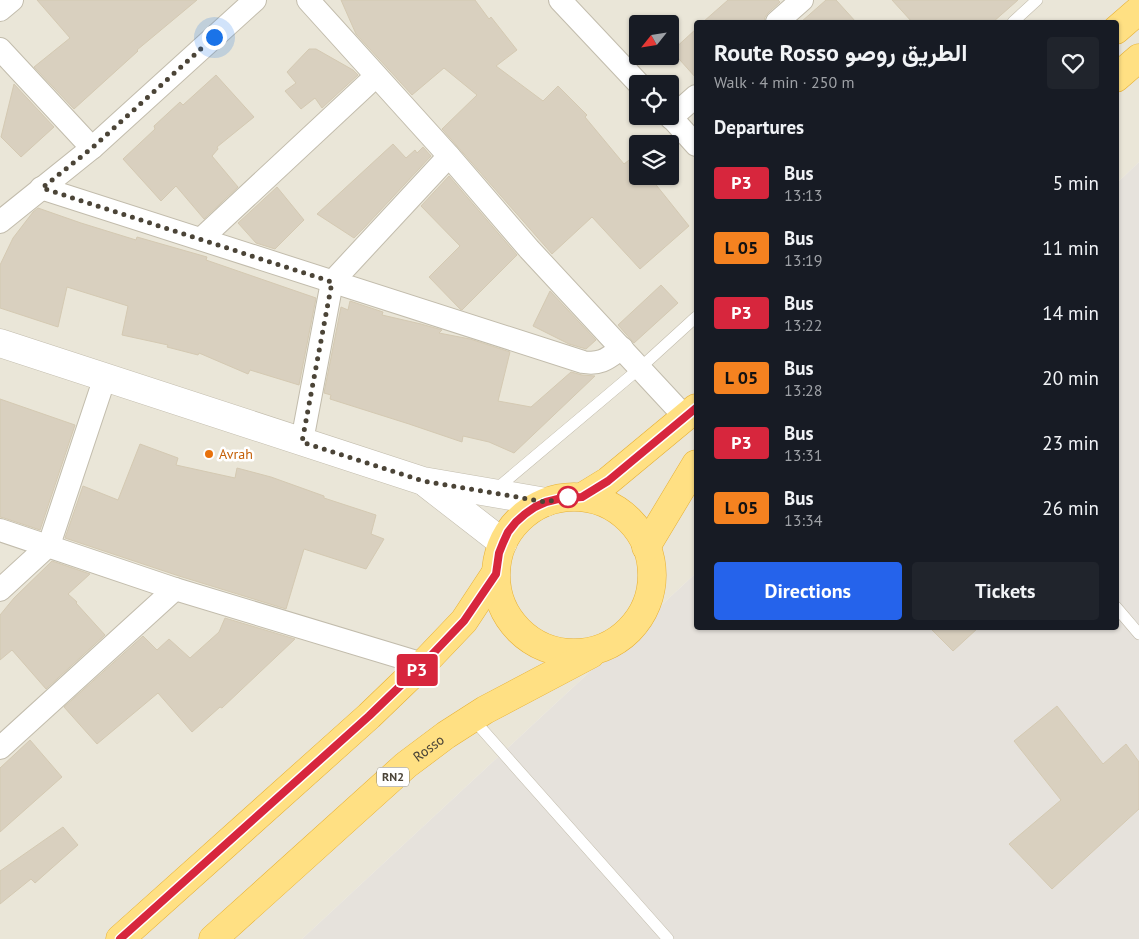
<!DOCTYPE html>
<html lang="en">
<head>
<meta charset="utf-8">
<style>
	:root { --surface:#171b24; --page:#20242c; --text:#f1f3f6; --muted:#9ea1a6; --accent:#2563eb }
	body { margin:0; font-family:"PT Sans",Vazirmatn,sans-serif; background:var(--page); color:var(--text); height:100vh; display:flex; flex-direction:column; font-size:19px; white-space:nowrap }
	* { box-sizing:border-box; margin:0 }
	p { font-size:16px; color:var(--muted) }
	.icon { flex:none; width:28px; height:28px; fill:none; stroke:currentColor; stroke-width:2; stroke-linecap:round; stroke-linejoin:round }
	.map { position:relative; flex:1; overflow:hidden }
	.sheet { position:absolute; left:694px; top:20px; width:425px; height:610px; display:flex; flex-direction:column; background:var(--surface); border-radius:5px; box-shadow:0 1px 4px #0004 }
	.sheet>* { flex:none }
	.badge { padding:0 10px; border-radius:4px; font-size:18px; line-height:32px }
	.needle { width:32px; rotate:240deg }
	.tools { position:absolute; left:629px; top:15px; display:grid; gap:10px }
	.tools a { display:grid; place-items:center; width:50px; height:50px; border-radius:5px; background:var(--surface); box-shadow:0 1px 4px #0004; font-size:25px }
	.you { position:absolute; width:25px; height:25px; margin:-12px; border:4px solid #fff; border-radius:50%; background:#1a73e8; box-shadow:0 0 0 8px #1a73e833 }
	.map>.badge { position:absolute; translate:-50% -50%; box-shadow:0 0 0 2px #fff }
	h2 { padding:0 20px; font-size:19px; line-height:45px }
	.round { display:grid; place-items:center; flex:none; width:52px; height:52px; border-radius:5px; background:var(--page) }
	.overview { display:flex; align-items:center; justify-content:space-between; height:85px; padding:0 20px }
	h1 { font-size:24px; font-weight:700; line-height:38px }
	.button { display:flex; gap:10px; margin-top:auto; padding:10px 20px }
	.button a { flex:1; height:58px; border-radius:5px; background:var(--accent); color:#fff; font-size:20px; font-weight:700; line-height:58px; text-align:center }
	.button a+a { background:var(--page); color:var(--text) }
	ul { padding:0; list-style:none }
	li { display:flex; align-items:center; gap:15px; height:65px; padding:0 20px }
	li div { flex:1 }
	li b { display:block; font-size:19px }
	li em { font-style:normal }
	li .badge { min-width:55px; font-weight:700; text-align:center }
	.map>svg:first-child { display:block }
</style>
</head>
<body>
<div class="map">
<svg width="1139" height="939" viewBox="0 0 1139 939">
	<rect width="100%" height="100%" fill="#f6f3ea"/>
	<path fill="#eae6d8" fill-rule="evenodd" d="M 0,0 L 1139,0 L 1139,162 L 1116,184 L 1116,22 L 696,22 L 696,573 L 302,939 L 0,939 ZM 638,24 L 670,24 L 670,56 L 638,56 ZM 638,84 L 670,84 L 670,116 L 638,116 ZM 638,144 L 670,144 L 670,176 L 638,176 Z"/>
	<path fill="#e6e2dc" d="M 1139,162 L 1139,939 L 302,939 L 696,573 L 696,628 L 1116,628 L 1116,184 Z"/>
	<g fill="#d9d0bf" stroke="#d4c9b2">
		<path d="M 37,0 L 197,0 L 137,50 L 138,51 L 74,109 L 34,67 L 70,38 Z"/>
		<path d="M 341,0 L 475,0 L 489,19 L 491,17 L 517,50 L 496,66 L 543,101 L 558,86 L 587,115 L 585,117 L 624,164 L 638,153 L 638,176 L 649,176 L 689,226 L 640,269 L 592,217 L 552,254 L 442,129 L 477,95 L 444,68 L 412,95 L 356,34 Z"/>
		<path d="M 728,0 L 778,0 L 780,2 L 768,13 L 765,17 L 764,22 L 703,22 Z"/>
		<path d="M 826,0 L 836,0 L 856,22 L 801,22 Z"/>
		<path d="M 892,0 L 1018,0 L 993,22 L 912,22 Z"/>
		<path d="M 696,29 L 696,78 L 672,51 Z"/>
		<path d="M 309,49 L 316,49 L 353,70 L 358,75 L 322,108 L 315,98 L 301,109 L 285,91 L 296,83 L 287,72 Z"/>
		<path d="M 216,75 L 254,117 L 217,147 L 218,149 L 212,156 L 238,187 L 204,219 L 176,186 L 161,201 L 123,159 L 155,129 L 154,126 L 180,102 L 183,105 Z"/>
		<path d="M 14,84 L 54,127 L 21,157 L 1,137 Z"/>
		<path d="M 393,144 L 406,158 L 415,150 L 417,153 L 423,147 L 431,156 L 364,228 L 354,238 L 317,214 Z"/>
		<path d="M 449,176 L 517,255 L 462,310 L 460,309 L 429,277 L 460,246 L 421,206 Z"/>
		<path d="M 277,187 L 304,220 L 275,249 L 256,243 L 238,223 Z"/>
		<path d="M 38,208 L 81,223 L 136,240 L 137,237 L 207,257 L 206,260 L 316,298 L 299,385 L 250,370 L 248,374 L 199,353 L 198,355 L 167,347 L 168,345 L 122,335 L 128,306 L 67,287 L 58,327 L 0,308 L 0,265 L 13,238 L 33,212 Z"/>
		<path d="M 661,285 L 678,303 L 634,343 L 618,325 Z"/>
		<path d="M 550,291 L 596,340 L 586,349 L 569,344 L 533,326 Z"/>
		<path d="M 350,301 L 383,312 L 382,315 L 421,324 L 442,330 L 439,333 L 470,339 L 510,352 L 498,401 L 531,407 L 571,372 L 582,375 L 595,376 L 514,453 L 489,442 L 463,436 L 462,442 L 409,424 L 330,399 L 331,395 L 324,393 L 341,307 L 348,310 Z"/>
		<path d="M 0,399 L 75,425 L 40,530 L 4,518 L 0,517 Z"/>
		<path d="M 140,444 L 178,458 L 176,465 L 235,478 L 237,468 L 271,477 L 324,496 L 324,498 L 376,515 L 371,534 L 384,539 L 366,569 L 304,549 L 286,609 L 179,576 L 65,538 L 83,486 L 118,500 Z"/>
		<path d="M 52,561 L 90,574 L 68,594 L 77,602 L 76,603 L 105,635 L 46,689 L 12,650 L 0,660 L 0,615 L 14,598 Z"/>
		<path d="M 225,618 L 295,639 L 222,708 L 220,707 L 192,732 L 158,693 L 97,744 L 64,707 L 143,636 L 157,650 L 169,639 L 190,658 L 219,632 Z"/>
		<path d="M 930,628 L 978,628 L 953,651 Z"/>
		<path d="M 1057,706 L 1103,764 L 1126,744 L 1139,762 L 1139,809 L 1052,889 L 1009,844 L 1061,800 L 1014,741 Z"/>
		<path d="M 30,740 L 62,777 L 0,832 L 0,768 Z"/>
		<path d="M 63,827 L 78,845 L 35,883 L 31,879 L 0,904 L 0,871 Z"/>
	</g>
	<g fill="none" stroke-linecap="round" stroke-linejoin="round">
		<g stroke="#c2bcac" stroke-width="12">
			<g id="service">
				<path d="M 1013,22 L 1037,0"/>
				<path d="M 495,490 L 640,368 L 696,317"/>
				<path d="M 1116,607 L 1139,634"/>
				<path d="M 472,718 L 668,939"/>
			</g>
		</g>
		<g stroke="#c2bcac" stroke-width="24">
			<g id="minor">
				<path d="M 308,0 L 449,156 L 529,249 L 686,418"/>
				<path d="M 560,0 L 639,84"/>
				<path d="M 0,10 L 12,0"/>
				<path d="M 777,22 L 802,0"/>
				<path d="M 0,49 L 92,148"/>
				<path d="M 670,116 L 696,145"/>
				<path d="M 671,118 L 696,96"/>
				<path d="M 41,188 L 583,362 C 602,365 608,358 622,348"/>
				<path d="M 0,222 L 92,148 L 255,0"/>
				<path d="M 201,239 L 376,76"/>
				<path d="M 302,441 L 332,282 L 449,156"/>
				<path d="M 0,530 L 175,589 L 423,664"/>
				<path d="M 0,590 L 49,545 L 105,377"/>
				<path d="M 0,748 L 175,589"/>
			</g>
		</g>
		<g stroke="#c2bcac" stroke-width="29">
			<g id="tertiary">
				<path d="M 0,343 L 423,481 L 546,502"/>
				<path d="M 427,484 L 503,543"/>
			</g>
		</g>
		<g stroke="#e7b033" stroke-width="29">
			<g id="trunk">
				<path d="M 1116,30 L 1139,10"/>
				<path d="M 1116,78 L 1139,58"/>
				<circle cx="574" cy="575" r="78"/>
				<path d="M 582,497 L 608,481 L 696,408"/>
				<path d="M 646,547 L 696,464"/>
				<path d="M 120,939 L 369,716 L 423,664 L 464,621 L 495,574"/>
				<path id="s1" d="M 213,939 L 406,765 L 446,735 L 485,710 L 591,654"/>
			</g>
		</g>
		<use href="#service" stroke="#fff" stroke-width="11"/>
		<use href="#minor" stroke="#fff" stroke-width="22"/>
		<use href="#tertiary" stroke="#fff" stroke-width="28"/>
		<use href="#trunk" stroke="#ffe083" stroke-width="28"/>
	</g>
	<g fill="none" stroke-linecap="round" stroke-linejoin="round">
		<g stroke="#fff" stroke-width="11">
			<path id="line" d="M 120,939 L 369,716 L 423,664 L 464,621 L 496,574 L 499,553 L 503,543 L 508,532 L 516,522 L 525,514 L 535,507 L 546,502 L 558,499 L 582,497 L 608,481 L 696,408"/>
		</g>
		<use href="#line" stroke="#d7263d" stroke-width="8"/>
		<path stroke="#4b4437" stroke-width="5" stroke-dasharray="0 9" d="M 214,37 L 92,148 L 42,188 L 332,282 L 302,442 L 423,481 L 546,502 L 568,497"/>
	</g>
	<circle fill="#e8710a" stroke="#fff" stroke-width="2" cx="209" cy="454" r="5"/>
	<circle fill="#fff" stroke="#d7263d" stroke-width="2.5" cx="568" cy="497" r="10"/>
	<g text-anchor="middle" stroke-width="5" stroke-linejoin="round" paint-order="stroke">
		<rect fill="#fff" stroke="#817c73" stroke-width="1" x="377" y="767.5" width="32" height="19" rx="4"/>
		<g font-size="12" font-weight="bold" fill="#4b4437">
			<text x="393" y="781">RN2</text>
		</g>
		<g font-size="14" fill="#c56008" stroke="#fff" text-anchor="start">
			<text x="219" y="459">Avrah</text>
		</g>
		<g font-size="14" fill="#4b4437" stroke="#fff">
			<text dy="5" stroke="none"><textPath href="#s1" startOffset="288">Rosso</textPath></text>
		</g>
	</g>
</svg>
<div class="tools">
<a><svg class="needle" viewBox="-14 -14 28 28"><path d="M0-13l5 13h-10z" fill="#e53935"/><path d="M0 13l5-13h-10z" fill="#9ea1a6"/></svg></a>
<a><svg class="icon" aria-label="locate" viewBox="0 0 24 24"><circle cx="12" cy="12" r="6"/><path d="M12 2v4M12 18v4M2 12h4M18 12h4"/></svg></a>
<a><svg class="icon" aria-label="layers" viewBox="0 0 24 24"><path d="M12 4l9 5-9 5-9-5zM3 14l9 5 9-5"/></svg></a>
</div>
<div class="you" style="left:214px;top:37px"></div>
<b class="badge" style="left:417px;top:670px;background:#d7263d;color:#fff">P3</b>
<section class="sheet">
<div class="overview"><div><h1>Route Rosso الطريق روصو</h1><p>Walk · 4 min · 250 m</p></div><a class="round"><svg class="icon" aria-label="heart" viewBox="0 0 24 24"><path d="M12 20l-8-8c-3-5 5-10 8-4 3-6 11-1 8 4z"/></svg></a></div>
<h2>Departures</h2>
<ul>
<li><span class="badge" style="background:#d7263d;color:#fff">P3</span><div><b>Bus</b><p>13:13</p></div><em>5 min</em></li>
<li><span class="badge" style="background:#f58220;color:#111">L 05</span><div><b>Bus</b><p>13:19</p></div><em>11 min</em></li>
<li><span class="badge" style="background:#d7263d;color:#fff">P3</span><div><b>Bus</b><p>13:22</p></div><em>14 min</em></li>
<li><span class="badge" style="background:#f58220;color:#111">L 05</span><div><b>Bus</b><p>13:28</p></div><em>20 min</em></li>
<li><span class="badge" style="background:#d7263d;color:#fff">P3</span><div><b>Bus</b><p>13:31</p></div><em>23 min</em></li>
<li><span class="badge" style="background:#f58220;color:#111">L 05</span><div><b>Bus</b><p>13:34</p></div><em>26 min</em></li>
</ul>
<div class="button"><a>Directions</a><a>Tickets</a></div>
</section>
</div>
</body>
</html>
